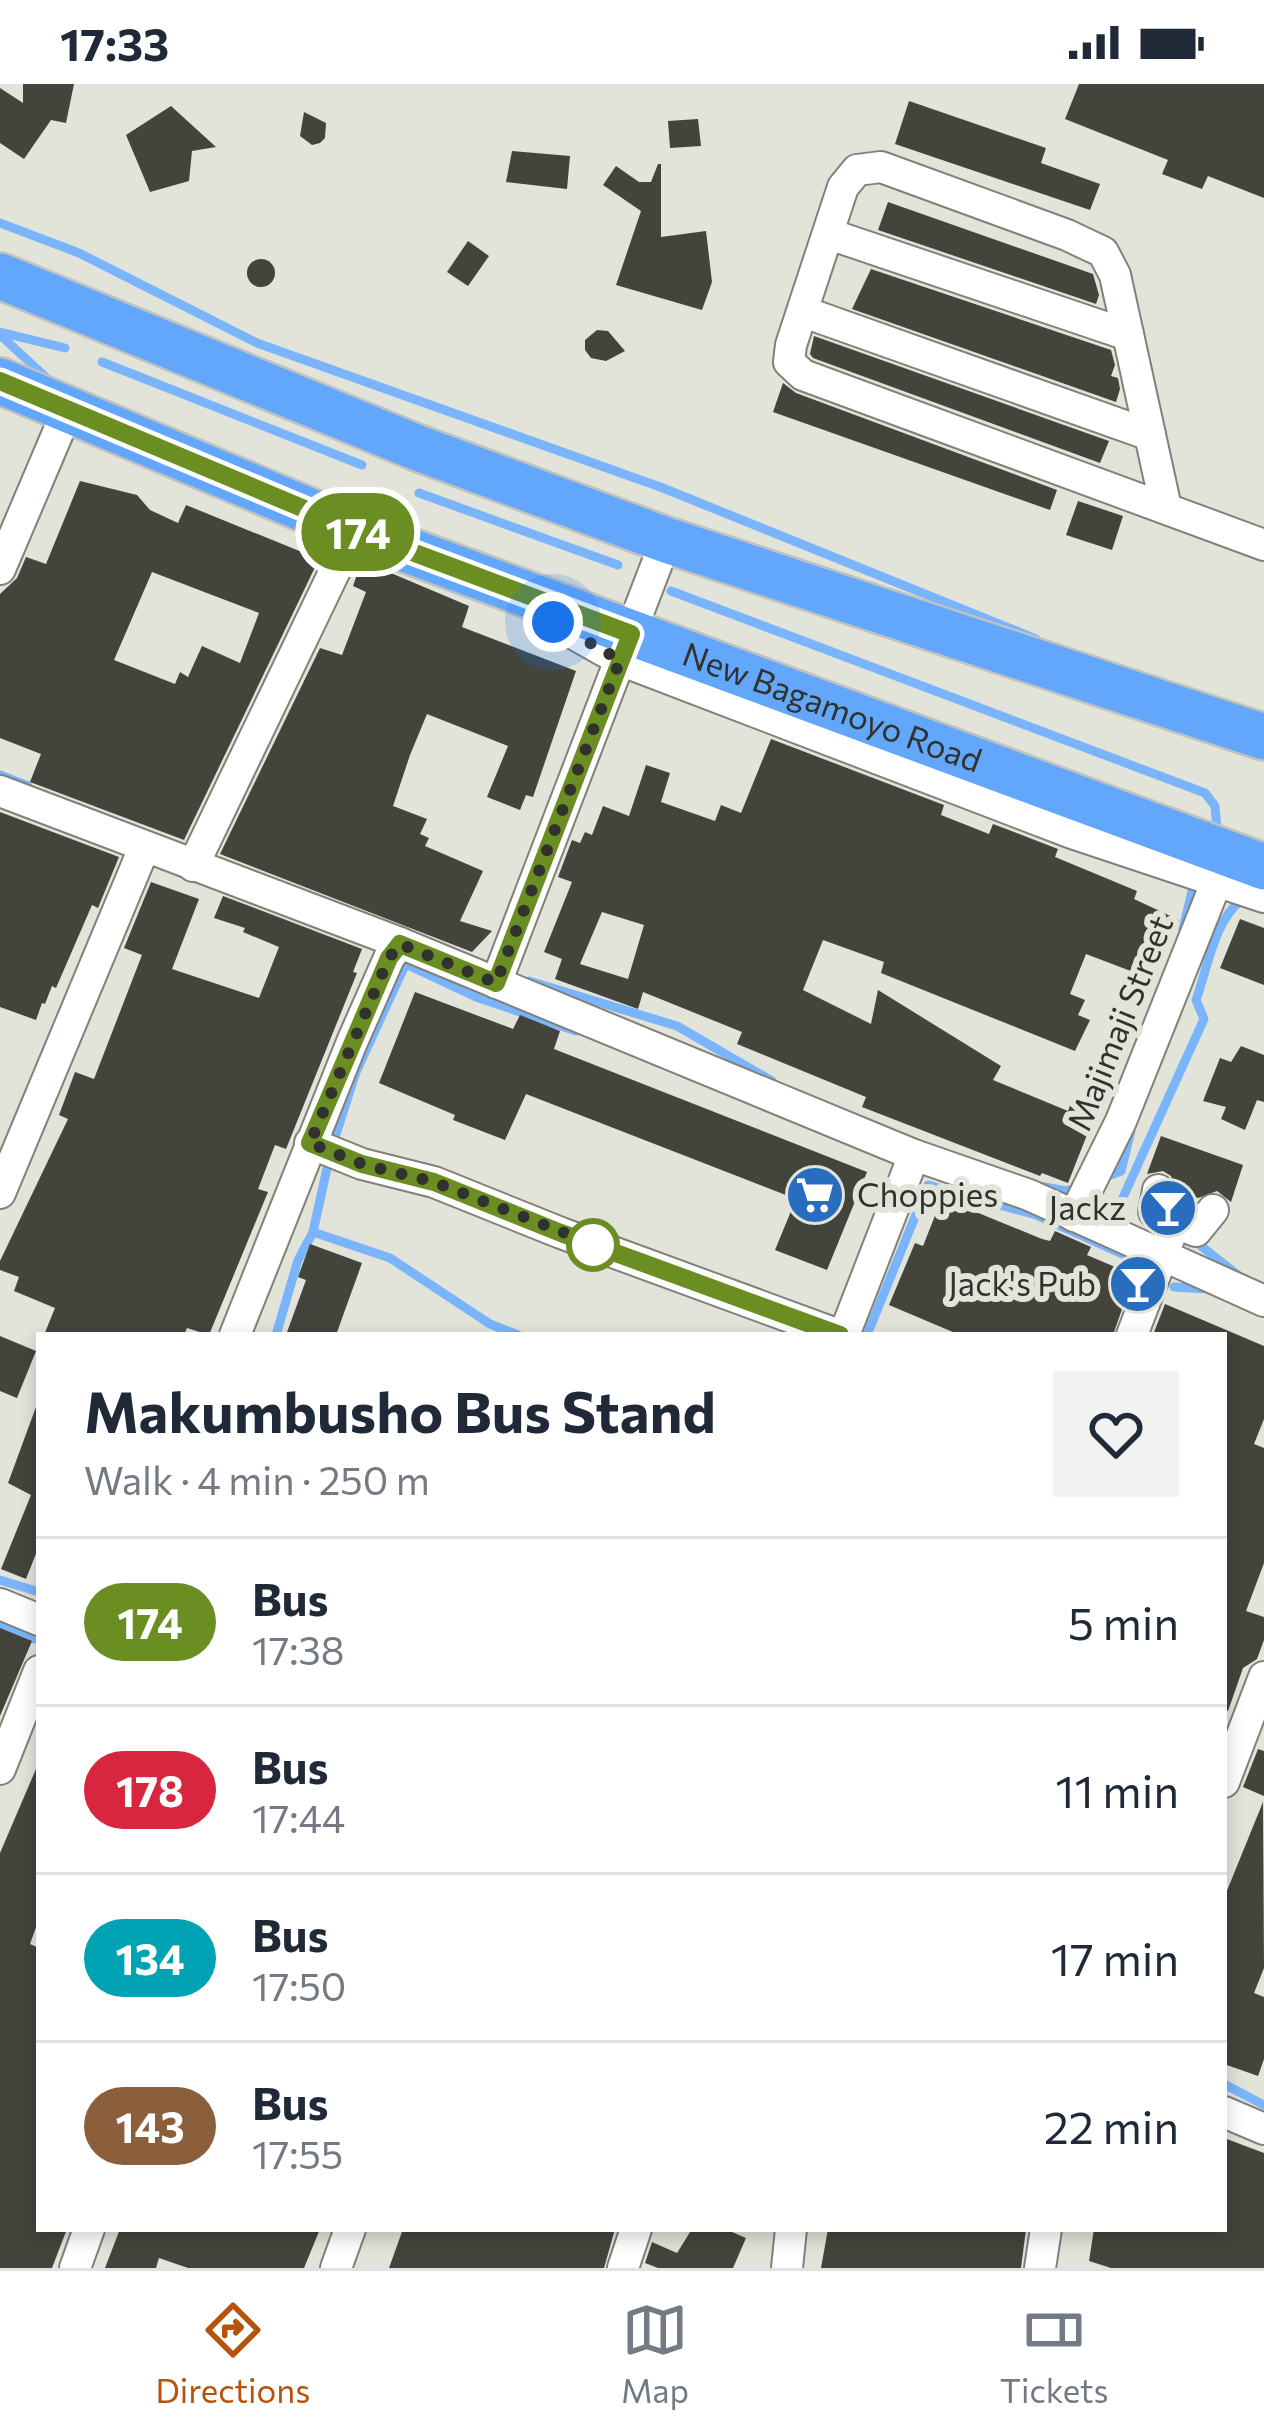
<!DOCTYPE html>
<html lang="en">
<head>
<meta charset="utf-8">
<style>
	:root { --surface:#fff; --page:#f2f2f3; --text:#1f2937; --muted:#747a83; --line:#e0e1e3; --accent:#b45309 }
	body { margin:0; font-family:Commissioner,sans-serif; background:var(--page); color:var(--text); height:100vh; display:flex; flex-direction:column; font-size:45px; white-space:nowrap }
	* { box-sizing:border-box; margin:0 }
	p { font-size:39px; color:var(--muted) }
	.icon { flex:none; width:66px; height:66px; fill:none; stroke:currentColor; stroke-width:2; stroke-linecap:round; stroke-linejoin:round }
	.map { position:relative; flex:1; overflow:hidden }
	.drawer { position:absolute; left:36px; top:1248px; width:1191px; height:900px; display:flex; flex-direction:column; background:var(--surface); border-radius:0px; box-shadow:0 6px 18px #0003 }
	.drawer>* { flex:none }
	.badge { padding:0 24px; border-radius:39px; font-size:42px; line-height:78px }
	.you { position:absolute; width:60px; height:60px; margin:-30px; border:9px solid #fff; border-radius:50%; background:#1a73e8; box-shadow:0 0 0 18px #1a73e833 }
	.map>.badge { position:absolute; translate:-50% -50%; box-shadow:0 0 0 6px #fff }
	.round { display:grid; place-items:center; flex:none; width:126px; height:126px; border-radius:0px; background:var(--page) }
	.headline { display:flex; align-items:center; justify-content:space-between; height:204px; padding:0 48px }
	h1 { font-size:57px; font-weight:700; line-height:90px }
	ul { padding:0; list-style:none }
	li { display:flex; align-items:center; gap:36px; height:168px; padding:0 48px; border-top:3px solid var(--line) }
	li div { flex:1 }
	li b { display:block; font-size:45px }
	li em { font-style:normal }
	li .badge { min-width:132px; font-weight:700; text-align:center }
	.status { display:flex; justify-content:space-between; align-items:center; height:84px; padding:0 60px; background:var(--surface); direction:ltr }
	.status svg { height:33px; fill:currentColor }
	.tab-bar { display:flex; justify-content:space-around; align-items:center; height:168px; border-top:3px solid var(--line); background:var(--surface); font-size:33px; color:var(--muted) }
	.tab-bar a { display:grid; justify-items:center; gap:6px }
	.tab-bar .selected { color:var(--accent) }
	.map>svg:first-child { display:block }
</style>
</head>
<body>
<div class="status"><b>17:33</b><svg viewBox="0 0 49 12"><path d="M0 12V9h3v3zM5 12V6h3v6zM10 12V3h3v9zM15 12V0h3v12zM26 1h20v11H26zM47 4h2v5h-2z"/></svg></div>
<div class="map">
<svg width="1264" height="2184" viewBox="0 0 1264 2184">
	<rect width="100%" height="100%" fill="#e2e4da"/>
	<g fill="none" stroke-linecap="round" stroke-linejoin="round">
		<g stroke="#7ab4fc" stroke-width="9">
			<path d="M 0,139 L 79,169 L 257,259 L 663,404 L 1036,555"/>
			<path d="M 0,248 L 65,264"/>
			<path d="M 0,251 L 50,297"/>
			<path d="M 102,278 L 362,381"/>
			<path d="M 419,409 L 618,481"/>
			<path d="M 671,507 L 1205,709 L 1215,722 L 1217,746"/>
			<path d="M 0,691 L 28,702"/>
			<path d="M 1183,845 L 1193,803"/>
			<path d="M 397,876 L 476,913 L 576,947"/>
			<path d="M 529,897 L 677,942 L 772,997"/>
			<path d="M 1102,1094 L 1121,1087 L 1131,1047"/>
			<path d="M 1039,1102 L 1067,1107 L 1081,1102"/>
			<path d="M 1115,1131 L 1204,935 L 1196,916 C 1207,886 1215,834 1242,816"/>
			<path d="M 313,1148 L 390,1174 L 490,1240 L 518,1251"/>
			<path d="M 1201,1162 L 1239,1192"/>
			<path d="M 1174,1203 L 1208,1205"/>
			<path d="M 276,1251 L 298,1176 L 313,1148 L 331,1066 L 356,988 L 406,879"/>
			<path d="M 867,1251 L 928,1101 L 1036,1131 L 1142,1179"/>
			<path d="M 0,1496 L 39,1508"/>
			<path d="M 0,1540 L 35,1555"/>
			<path d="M 1224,2000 L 1264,2021"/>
		</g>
	</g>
	<g fill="#43443c" fill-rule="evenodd">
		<path d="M 23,0 L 74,0 L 66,39 L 51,36 L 24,75 L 0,59 L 0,4 L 23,19 Z"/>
		<path d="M 1079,0 L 1264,0 L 1264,114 L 1208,92 L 1202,105 L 1162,90 L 1168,76 L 1065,35 Z"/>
		<path d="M 909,17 L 1046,64 L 1041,79 L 1100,100 L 1090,126 L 895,60 Z"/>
		<path d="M 171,22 L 216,63 L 192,67 L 189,97 L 150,108 L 126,51 Z"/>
		<path d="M 304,28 L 326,39 L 325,54 L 320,59 L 312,61 L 300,52 Z"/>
		<path d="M 698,35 L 701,62 L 670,64 L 668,37 Z"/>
		<path d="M 512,67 L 570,72 L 567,105 L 506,98 Z"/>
		<path d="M 658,80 L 661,80 L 661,153 L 706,147 L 712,198 L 702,226 L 616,201 L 641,127 L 603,101 L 616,82 L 639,98 L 651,98 Z"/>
		<path d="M 888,118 L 1093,190 L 1099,211 L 1096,220 L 878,146 Z"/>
		<path d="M 468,157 L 489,172 L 468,202 L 447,188 Z"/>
		<circle cx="261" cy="189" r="14"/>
		<path d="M 871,185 L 1111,266 L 1115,281 L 1111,292 L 1118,294 L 1120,305 L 1116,318 L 852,225 Z"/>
		<path d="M 597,246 L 608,247 L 625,267 L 606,277 L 591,274 L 585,266 L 585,256 Z"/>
		<path d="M 814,252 L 1109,357 L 1100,379 L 813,274 L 810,270 Z"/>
		<path d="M 783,299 L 796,309 L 1057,406 L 1050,426 L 773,328 Z"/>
		<path d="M 80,397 L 137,411 L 150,426 L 178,439 L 186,421 L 319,475 L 184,756 L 30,698 L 41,670 L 0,654 L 0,510 L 17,494 L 26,473 L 46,480 ZM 152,488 L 259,529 L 240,579 L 202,562 L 188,593 L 180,588 L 175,600 L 114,576 Z"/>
		<path d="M 1078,417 L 1123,432 L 1112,466 L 1066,451 Z"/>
		<path d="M 360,482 L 377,488 L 379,484 L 469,522 L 462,543 L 576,587 L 533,713 L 526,711 L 520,726 L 487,713 L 508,662 L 427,630 L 410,671 L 393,722 L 427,735 L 420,750 L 429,754 L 425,762 L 483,787 L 460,837 L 492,847 L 472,868 L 220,770 L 320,564 L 342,571 L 366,508 L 353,502 Z"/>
		<path d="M 771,655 L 944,721 L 941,731 L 989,750 L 993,740 L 1058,765 L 1055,773 L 1137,807 L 1134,815 L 1179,836 L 1148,904 L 1125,893 L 1128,886 L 1086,870 L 1070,910 L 1085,916 L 1078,931 L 1090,936 L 1075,967 L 881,889 L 884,878 L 823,856 L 803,906 L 871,940 L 878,906 L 1001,982 L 993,996 L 1068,1027 L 1073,1014 L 1098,1023 L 1068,1099 L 1042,1089 L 1040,1092 L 862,1023 L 866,1013 L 737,960 L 742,948 L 643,908 L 638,925 L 555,895 L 562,875 L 544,868 L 572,798 L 558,793 L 572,756 L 580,759 L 585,748 L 592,751 L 603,722 L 629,732 L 646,681 L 670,689 L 661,718 L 715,737 L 721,721 L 741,729 ZM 602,828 L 644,841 L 628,895 L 580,880 Z"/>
		<path d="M 0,728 L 119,773 L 98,824 L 92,821 L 56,904 L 52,902 L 45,920 L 42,919 L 36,936 L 0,923 Z"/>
		<path d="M 151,798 L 199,815 L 172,885 L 259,914 L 279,863 L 243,848 L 245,844 L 214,834 L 223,812 L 362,865 L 353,888 L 357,889 L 286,1065 L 275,1061 L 258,1105 L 268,1108 L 209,1251 L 187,1244 L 184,1251 L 44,1251 L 55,1224 L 14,1207 L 19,1193 L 0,1186 L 0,1177 L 68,1035 L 59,1031 L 75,988 L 94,995 L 142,871 L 124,864 Z"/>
		<path d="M 1240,835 L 1264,844 L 1264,901 L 1220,884 Z"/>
		<path d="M 415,908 L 513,945 L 520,931 L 560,947 L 554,965 L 867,1088 L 827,1186 L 775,1166 L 796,1115 L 526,1010 L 505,1056 L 453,1036 L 455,1031 L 379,999 Z"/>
		<path d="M 1241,962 L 1264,971 L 1264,1018 L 1257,1016 L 1245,1046 L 1221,1035 L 1226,1023 L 1203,1017 L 1220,974 L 1231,978 Z"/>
		<path d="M 1161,1052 L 1243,1081 L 1231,1118 L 1217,1107 L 1198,1114 L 1177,1107 L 1171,1092 L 1163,1087 L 1147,1090 Z"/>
		<path d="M 942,1114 L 1042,1155 L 1050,1157 L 1055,1147 L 1091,1163 L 1087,1171 L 1134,1191 L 1113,1251 L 960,1251 L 889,1221 L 915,1159 L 923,1162 Z"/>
		<path d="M 310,1160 L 362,1179 L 336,1251 L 286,1251 L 306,1196 L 298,1193 Z"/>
		<path d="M 1165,1220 L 1264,1262 L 1264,1335 L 1254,1360 L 1264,1364 L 1264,1479 L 1246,1527 L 1264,1533 L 1264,1556 L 1257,1575 L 1243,1584 L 1228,1627 L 1224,1626 L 1224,1251 L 1153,1251 Z"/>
		<path d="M 0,1252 L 36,1267 L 17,1314 L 0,1307 Z"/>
		<path d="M 36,1323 L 39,1462 L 26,1495 L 1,1485 L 31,1411 L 8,1399 Z"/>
		<path d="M 0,1544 L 32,1557 L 0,1632 Z"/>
		<path d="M 1258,1665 L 1264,1667 L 1264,1712 L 1243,1703 Z"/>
		<path d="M 39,1678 L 39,1835 L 30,1860 L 39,1864 L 39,2145 L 67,2145 L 52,2184 L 0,2184 L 0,1769 Z"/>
		<path d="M 1263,1718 L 1264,1884 L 1254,1909 L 1264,1913 L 1264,1975 L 1258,1992 L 1224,1980 L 1224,1814 Z"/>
		<path d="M 1224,2054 L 1264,2069 L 1264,2184 L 1111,2184 L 1089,2177 L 1094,2145 L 1224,2145 Z"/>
		<path d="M 120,2145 L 320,2145 L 304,2184 L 188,2184 L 159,2174 L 156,2184 L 105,2184 Z"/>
		<path d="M 403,2145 L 615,2145 L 604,2184 L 389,2184 Z"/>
		<path d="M 692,2145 L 725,2145 L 746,2154 L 733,2184 L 658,2184 L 645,2179 L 652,2158 L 677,2169 Z"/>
		<path d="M 828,2145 L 1026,2145 L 1021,2184 L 821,2184 Z"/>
	</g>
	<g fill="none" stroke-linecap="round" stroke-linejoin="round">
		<g stroke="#808178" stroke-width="34">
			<g id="minor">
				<path d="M 829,150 L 1128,251"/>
				<path d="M 804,228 L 1150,351"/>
				<path d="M 1166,424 L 1115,191 L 1103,168 L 1067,151 L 881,83 L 857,86 L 843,103 L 791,261 L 789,278 L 803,291 L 1264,461"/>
				<path d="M 0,485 L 60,344"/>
				<path d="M 551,537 L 620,576 L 1072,749 L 1264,813"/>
				<path d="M 0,707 L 400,859 L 914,1071 L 1029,1111 L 1264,1217"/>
				<path d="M 193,782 L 353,449"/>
				<path d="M 496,899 L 666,456"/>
				<path d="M 310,1059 L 362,1080 L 434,1098 L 561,1149 L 839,1251"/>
				<path d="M 1158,1106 L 1154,1128 L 1175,1139"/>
				<path d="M 0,1109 L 144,764"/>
				<path d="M 1074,1132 L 1121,1037 L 1224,779"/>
				<path d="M 235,1251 L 352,958 L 389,874 L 400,859"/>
				<path d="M 844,1251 L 914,1071"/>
				<path d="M 1132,1251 L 1175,1139 L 1196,1147 L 1213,1126"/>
				<path d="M 0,1520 L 39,1536"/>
				<path d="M 0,1685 L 39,1587"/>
				<path d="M 1224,1698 L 1264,1593"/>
				<path d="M 1224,2028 L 1264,2045"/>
				<path d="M 75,2184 L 89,2145"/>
				<path d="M 336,2184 L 350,2145"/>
				<path d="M 623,2184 L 636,2145"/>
				<path d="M 787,2184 L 791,2145"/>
				<path d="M 1040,2184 L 1046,2145"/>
			</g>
		</g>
		<g stroke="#c1c2c0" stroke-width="50">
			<g id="highway">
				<path d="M 0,192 L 418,364 L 666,456 L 1264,653"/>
				<path id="s1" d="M 0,297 L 364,450 L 1264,783"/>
			</g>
		</g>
		<use href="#minor" stroke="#fff" stroke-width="30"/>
		<use href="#highway" stroke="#62a7fc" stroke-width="45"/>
	</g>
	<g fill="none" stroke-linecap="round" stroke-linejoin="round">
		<g stroke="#fff" stroke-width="27">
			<path id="line" d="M 0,297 L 364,450 L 631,550 L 496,899 L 400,860 L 389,874 L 310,1059 L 362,1080 L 434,1098 L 561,1149 L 840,1251"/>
		</g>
		<use href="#line" stroke="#6b8e23" stroke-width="18"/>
		<path stroke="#31322e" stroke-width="12" stroke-dasharray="0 21.6" d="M 553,538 L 620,576 L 496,899 L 400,860 L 389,874 L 310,1059 L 362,1080 L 434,1098 L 601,1163 L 593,1161"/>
	</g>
	<defs>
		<g id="supermarket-disc" transform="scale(3)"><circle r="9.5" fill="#286dbe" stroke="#e2e4da"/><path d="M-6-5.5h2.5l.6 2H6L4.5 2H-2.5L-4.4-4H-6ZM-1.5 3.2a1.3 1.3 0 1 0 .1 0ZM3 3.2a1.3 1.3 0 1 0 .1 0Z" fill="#fff"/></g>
		<g id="bar-disc" transform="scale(3)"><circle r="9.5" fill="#286dbe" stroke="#e2e4da"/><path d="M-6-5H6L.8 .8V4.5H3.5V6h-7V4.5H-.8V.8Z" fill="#fff"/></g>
	</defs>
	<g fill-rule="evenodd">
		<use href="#supermarket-disc" x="815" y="1111"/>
		<use href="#bar-disc" x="1168" y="1124"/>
		<use href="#bar-disc" x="1138" y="1200"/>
	</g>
	<circle fill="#fff" stroke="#6b8e23" stroke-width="6" cx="593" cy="1161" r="24"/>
	<g text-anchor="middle" stroke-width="12" stroke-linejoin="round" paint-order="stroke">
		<g font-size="33" fill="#31322e" stroke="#e2e4da">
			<text dy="12" stroke="none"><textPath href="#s1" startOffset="894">New Bagamoyo Road</textPath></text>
			<text transform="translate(1120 939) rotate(-68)" y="12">Majimaji Street</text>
		</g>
		<g font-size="33" fill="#31322e" stroke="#e2e4da" text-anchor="end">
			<text x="857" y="1123" text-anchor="start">Choppies</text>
			<text x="1126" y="1136">Jackz</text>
			<text x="1096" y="1212">Jack's Pub</text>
		</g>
	</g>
</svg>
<div class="you" style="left:553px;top:538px"></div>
<b class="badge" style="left:358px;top:448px;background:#6b8e23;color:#fff">174</b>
<section class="drawer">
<div class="headline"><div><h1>Makumbusho Bus Stand</h1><p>Walk · 4 min · 250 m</p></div><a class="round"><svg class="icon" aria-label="heart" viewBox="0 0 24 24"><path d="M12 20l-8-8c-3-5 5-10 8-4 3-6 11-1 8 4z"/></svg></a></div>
<ul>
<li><span class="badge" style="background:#6b8e23;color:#fff">174</span><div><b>Bus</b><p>17:38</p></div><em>5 min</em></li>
<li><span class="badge" style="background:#d7263d;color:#fff">178</span><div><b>Bus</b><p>17:44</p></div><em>11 min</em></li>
<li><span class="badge" style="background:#00a3b4;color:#fff">134</span><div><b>Bus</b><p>17:50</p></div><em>17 min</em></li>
<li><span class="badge" style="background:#8b5e3c;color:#fff">143</span><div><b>Bus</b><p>17:55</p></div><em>22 min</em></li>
</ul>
</section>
</div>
<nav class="tab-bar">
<a class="selected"><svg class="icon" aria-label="directions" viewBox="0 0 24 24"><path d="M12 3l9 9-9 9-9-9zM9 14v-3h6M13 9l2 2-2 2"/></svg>Directions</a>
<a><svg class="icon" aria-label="map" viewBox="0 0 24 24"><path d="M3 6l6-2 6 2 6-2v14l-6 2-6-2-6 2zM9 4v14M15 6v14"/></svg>Map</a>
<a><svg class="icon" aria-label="tickets" viewBox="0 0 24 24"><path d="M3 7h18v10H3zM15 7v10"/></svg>Tickets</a>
</nav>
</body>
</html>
